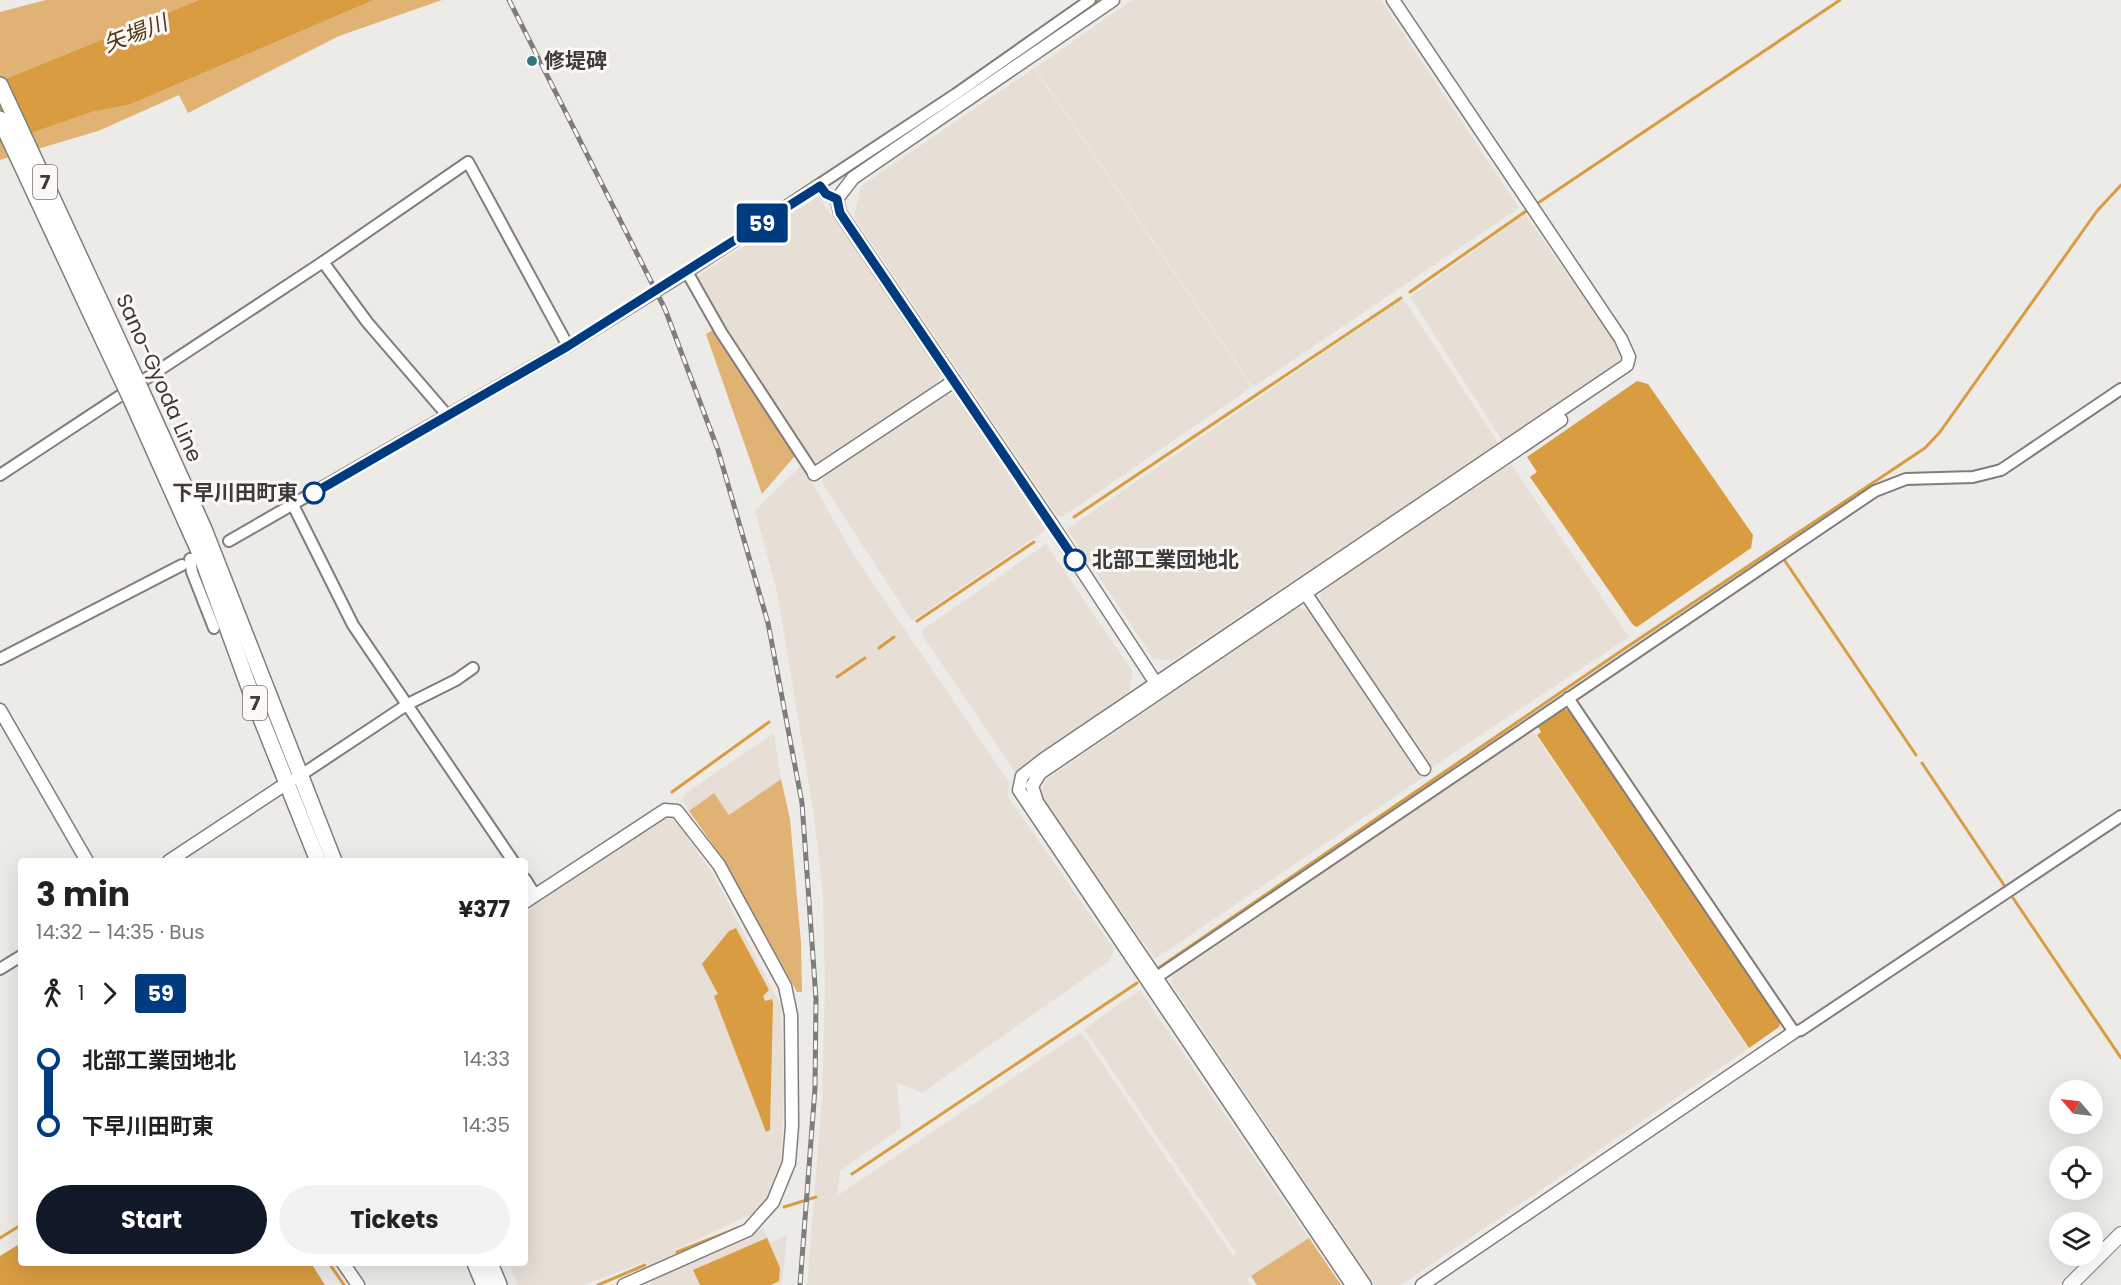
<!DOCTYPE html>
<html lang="en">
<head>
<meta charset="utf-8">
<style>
	:root { --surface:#fff; --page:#f2f2f2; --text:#222; --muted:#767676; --accent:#111827 }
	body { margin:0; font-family:Poppins,"Noto Sans JP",sans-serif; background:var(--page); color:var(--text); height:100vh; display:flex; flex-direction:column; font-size:22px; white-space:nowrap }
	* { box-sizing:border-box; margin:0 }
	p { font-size:20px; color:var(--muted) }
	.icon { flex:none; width:33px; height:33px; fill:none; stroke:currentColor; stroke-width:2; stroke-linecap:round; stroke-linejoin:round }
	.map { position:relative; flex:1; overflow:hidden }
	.details { position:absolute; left:18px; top:858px; width:510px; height:408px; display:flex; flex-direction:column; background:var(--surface); border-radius:6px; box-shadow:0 6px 24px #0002 }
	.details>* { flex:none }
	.badge { padding:0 12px; border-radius:4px; font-size:21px; line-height:39px }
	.needle { width:39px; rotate:298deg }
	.buttons { position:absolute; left:2049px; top:1080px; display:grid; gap:12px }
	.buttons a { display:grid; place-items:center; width:54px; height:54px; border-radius:50%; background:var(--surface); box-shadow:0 6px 24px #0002; font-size:30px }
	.map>.badge { position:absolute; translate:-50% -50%; box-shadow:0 0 0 3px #fff }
	.legs { display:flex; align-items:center; gap:9px; height:66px; padding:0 18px; font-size:20px }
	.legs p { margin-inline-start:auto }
	.overview { display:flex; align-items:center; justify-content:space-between; height:102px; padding:0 18px }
	h1 { font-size:33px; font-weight:700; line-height:45px }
	.cta { display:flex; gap:12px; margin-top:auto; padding:12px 18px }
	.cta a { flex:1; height:69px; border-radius:36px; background:var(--accent); color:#fff; font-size:24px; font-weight:700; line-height:69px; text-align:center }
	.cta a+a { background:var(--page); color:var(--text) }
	ul { padding:0 18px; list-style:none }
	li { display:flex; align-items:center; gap:21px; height:66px; font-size:22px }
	li i { display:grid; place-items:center; width:9px; height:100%; margin:0 8px; background:currentColor }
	li i::after { content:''; width:15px; height:15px; margin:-8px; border:4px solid; border-radius:50%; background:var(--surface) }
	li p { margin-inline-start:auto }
	li:first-child i { background:linear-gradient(#0000 50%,currentColor 0) }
	li:last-child i { background:linear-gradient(currentColor 50%,#0000 0) }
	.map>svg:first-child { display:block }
</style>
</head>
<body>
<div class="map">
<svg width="2121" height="1285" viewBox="0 0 2121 1285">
	<rect width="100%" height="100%" fill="#edebe8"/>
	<g fill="#e7dfd6">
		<path d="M 1132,0 L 1381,0 L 1519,208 L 1253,387 L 1035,68 Z"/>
		<path d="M 1034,68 L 1252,387 L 1062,517 L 1057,516 L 854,217 L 861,186 Z"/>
		<path d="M 818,196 L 940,372 L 938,382 L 817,466 L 720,323 L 694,279 Z"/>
		<path d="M 1525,214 L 1620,350 L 1619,363 L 1503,442 L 1410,297 Z"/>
		<path d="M 1401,300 L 1405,301 L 1499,444 L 1172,661 L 1153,658 L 1067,529 Z"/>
		<path d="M 944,394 L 955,396 L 1046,530 L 912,621 L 822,483 L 824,475 Z"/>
		<path d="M 1511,464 L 1629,637 L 1430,769 L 1320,600 L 1322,590 Z"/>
		<path d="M 802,465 L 855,557 L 1009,782 L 1008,797 L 1114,949 L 1109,961 L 922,1093 L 897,1083 L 901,1128 L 840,1171 L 837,1196 L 1081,1032 L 1233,1256 L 1236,1253 L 1084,1029 L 1140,990 L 1309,1238 L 1247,1279 L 1250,1285 L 807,1285 L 822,1098 L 825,988 L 823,896 L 814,816 L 778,596 L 755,510 Z"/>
		<path d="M 1046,544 L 1133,672 L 1129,692 L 1015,772 L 923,636 L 922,630 Z"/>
		<path d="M 1297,607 L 1310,610 L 1422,778 L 1155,959 L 1041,798 L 1044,781 Z"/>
		<path d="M 1532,730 L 1748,1049 L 1401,1285 L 1375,1285 L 1171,983 L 1172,973 Z"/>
		<path d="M 774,733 L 781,779 L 729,815 L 714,793 L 689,811 L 682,800 L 686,793 Z"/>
		<path d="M 664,818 L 676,821 L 713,874 L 781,1006 L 784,1091 L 781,1162 L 777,1181 L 761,1210 L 676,1249 L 678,1257 L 651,1269 L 647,1261 L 583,1285 L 518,1285 L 509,1263 L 525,1263 L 525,912 Z"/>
		<path d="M 763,1228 L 771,1243 L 787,1234 L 782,1285 L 651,1285 L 655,1277 Z"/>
	</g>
	<g fill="#e0b273">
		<path d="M 46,0 L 199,0 L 0,81 L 0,12 Z"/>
		<path d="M 374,0 L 442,0 L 339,36 L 188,113 L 179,95 L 98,131 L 0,160 L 0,144 L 92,112 L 129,105 Z"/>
		<path d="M 714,329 L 794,452 L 794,457 L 762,494 L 706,334 Z"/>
		<path d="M 781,779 L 790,819 L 801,943 L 802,992 L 797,992 L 721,856 L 689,811 L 714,793 L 729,815 Z"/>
		<path d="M 1309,1238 L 1341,1285 L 1257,1285 L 1251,1276 Z"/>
	</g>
	<g fill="#d99c41">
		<path d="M 199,0 L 374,0 L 129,105 L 92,112 L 0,144 L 0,81 Z"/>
		<path d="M 1637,381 L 1648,384 L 1753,535 L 1751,548 L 1637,627 L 1633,625 L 1530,477 L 1537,472 L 1527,457 Z"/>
		<path d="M 1564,709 L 1571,711 L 1781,1019 L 1779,1027 L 1749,1048 L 1537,735 L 1541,732 L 1538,727 Z"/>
		<path d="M 736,928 L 769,990 L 763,996 L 765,1001 L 772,999 L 773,1003 L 770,1130 L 766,1132 L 714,996 L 718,994 L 702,964 L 729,931 Z"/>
		<path d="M 767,1238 L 780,1268 L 779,1281 L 771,1285 L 700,1285 L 693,1270 Z"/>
		<path d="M 21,1243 L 21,1263 L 311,1263 L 325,1285 L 0,1285 L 0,1256 Z"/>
	</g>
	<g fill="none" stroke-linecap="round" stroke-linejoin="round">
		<g stroke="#d99c41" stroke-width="3">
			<path d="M 1091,5 L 1098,0"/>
			<path d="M 1535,205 L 1840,0"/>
			<path d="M 694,274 L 861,163"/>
			<path d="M 1410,292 L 1529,209"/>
			<path d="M 313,499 L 535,371"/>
			<path d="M 1074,517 L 1401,298"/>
			<path d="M 1785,561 L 1916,755"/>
			<path d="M 917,621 L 1034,542"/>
			<path d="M 879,648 L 894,637"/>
			<path d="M 837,677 L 865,658"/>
			<path d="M 1922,763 L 2004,885"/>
			<path d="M 672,792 L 769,722"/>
			<path d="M 2013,898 L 2121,1058"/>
			<path d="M 1157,969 L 1624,649 L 1925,448 L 1940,432 L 2097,211 L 2121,185"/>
			<path d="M 852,1174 L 1137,983"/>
			<path d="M 784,1207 L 816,1197"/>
			<path d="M 0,1238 L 21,1225"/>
			<path d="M 677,1252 L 738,1228"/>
			<path d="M 329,1263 L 344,1285"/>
			<path d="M 598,1285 L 645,1265"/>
		</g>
		<g stroke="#807d7b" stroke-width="14">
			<g id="minor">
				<path d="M 820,186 L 826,194 L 837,199"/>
				<path d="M 323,262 L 367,322 L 447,415"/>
				<path d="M 687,272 L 721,332 L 814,474"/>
				<path d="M 0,475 L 323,262 L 468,162 L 568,346"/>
				<path d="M 293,505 L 353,625 L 513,861"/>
				<path d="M 229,541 L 568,346 L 687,272 L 956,94 L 1090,0"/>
				<path d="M 202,558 L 190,559 L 192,572 L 214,628"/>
				<path d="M 0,659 L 182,565"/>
				<path d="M 1568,698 L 1794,1032 L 1801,1030 L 2121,816"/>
				<path d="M 295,779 L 408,704 L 456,680 L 473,668"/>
				<path d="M 525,879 L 535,895"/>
				<path d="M 0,969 L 21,956"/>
				<path d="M 1151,981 L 1875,491 L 1906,479 L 1973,477 L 2001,470 L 2121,389"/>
			</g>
		</g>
		<g stroke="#807d7b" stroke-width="15">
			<g id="tertiary">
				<path d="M 1113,0 L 853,178 L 837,199 L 840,213 L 1053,526 L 1159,688"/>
				<path d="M 814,474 L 954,381"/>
				<path d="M 1302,588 L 1424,769"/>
				<path d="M 0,710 L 87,861"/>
				<path d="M 169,861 L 287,783"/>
				<path d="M 525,902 L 665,810 L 677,811 L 719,865 L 785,986 L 791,1015 L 792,1126 L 789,1163 L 773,1202 L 748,1230 L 624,1285"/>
				<path d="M 343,1263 L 358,1285"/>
				<path d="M 1352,1285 L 1019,790 L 1022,776 L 1044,759 L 1627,365 L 1629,357 L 1621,339 L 1393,0"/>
				<path d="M 1365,1285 L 1037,802 L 1032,786 L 1040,773 L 1561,420"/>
				<path d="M 1422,1285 L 1794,1032"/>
			</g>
		</g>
		<g stroke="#807d7b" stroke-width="16">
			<path id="secondary" d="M 2070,1285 L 2121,1234"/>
		</g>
		<g stroke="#807d7b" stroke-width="18">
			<g id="primary">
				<path d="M 0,85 L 102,305"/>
				<path d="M 0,119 L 90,312"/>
				<path d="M 141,390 L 204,529 L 334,861"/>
				<path d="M 130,397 L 202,558 L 254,701 L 318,861"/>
				<path d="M 475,1263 L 484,1285"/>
				<path d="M 490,1263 L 499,1285"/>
			</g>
		</g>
		<use href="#minor" stroke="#fff" stroke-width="10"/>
		<use href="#tertiary" stroke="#fff" stroke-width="12"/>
		<use href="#secondary" stroke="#fff" stroke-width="14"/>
		<use href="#primary" stroke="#fff" stroke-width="15"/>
		<g stroke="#7e7d7b" stroke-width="5">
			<path id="rail" d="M 509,0 L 665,309 L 718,450 L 768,623 L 802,803 L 816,999 L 815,1088 L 800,1285"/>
		</g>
		<use href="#rail" stroke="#fbf8f5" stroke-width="3" stroke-dasharray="9" stroke-linecap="butt"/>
		<g stroke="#807d7b" stroke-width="18" stroke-linecap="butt">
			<g id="primary-bridge">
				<path d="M 102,305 L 141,390"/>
				<path d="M 90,312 L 130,397"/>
			</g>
		</g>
		<use href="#primary-bridge" stroke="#fff" stroke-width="15"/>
	</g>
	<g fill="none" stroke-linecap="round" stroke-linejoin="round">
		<g stroke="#fff" stroke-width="14">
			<path id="line-1" d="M 314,493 L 568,346 L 820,186 L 826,194 L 837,199 L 840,213 L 1075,560"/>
		</g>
		<use href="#line-1" stroke="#003b80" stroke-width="9"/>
	</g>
	<circle fill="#2f7780" stroke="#fbf8f5" stroke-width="2" cx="532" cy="61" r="6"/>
	<g fill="#fff" stroke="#003b80" stroke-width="3">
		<circle cx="314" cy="493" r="10"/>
		<circle cx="1075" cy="560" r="10"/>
	</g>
	<g text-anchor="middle" stroke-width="6" stroke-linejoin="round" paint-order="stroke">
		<g fill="#fbf8f5" stroke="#767473" stroke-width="1.5">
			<rect x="33" y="165" width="24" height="34" rx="4.5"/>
			<rect x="243" y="686" width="24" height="34" rx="4.5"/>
		</g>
		<g font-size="20" font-weight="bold" fill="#3d3c3b">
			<text x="45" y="189">7</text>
			<text x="255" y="710">7</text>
		</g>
		<g font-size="21" font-weight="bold" fill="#3d3c3b" stroke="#fbf8f5" text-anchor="start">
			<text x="544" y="68">修堤碑</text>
		</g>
		<g font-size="21" fill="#3d3c3b" stroke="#fbf8f5">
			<text transform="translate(159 378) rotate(66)" y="7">Sano-Gyoda Line</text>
		</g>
		<g font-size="21" font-weight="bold" fill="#3d3c3b" stroke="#fbf8f5" text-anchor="end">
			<text x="298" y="500">下早川田町東</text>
			<text x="1092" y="567" text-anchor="start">北部工業団地北</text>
		</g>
		<g font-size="22" font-style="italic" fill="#513813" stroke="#fbf8f5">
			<text transform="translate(135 33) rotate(-21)" y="8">矢場川</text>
		</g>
	</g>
</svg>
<div class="buttons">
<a><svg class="needle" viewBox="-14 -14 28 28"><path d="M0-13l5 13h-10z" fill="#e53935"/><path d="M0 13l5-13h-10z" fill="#767676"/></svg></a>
<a><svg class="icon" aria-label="locate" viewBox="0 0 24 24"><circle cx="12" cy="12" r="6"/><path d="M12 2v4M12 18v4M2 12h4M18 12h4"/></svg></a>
<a><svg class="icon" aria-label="layers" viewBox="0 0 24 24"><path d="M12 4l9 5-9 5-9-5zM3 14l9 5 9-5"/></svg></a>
</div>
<b class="badge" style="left:762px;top:223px;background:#003b80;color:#fff">59</b>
<section class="details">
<div class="overview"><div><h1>3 min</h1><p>14:32 – 14:35 · Bus</p></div><b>¥377</b></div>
<div class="legs"><svg class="icon" aria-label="walk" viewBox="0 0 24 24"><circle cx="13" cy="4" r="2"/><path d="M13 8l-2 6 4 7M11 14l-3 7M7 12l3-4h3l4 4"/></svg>1<svg class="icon" aria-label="forward" viewBox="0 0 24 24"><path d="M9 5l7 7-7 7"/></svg><b class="badge" style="background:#003b80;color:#fff">59</b></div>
<ul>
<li><i style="color:#003b80"></i><b>北部工業団地北</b><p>14:33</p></li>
<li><i style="color:#003b80"></i><b>下早川田町東</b><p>14:35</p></li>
</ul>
<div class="cta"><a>Start</a><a>Tickets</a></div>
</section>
</div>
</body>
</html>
